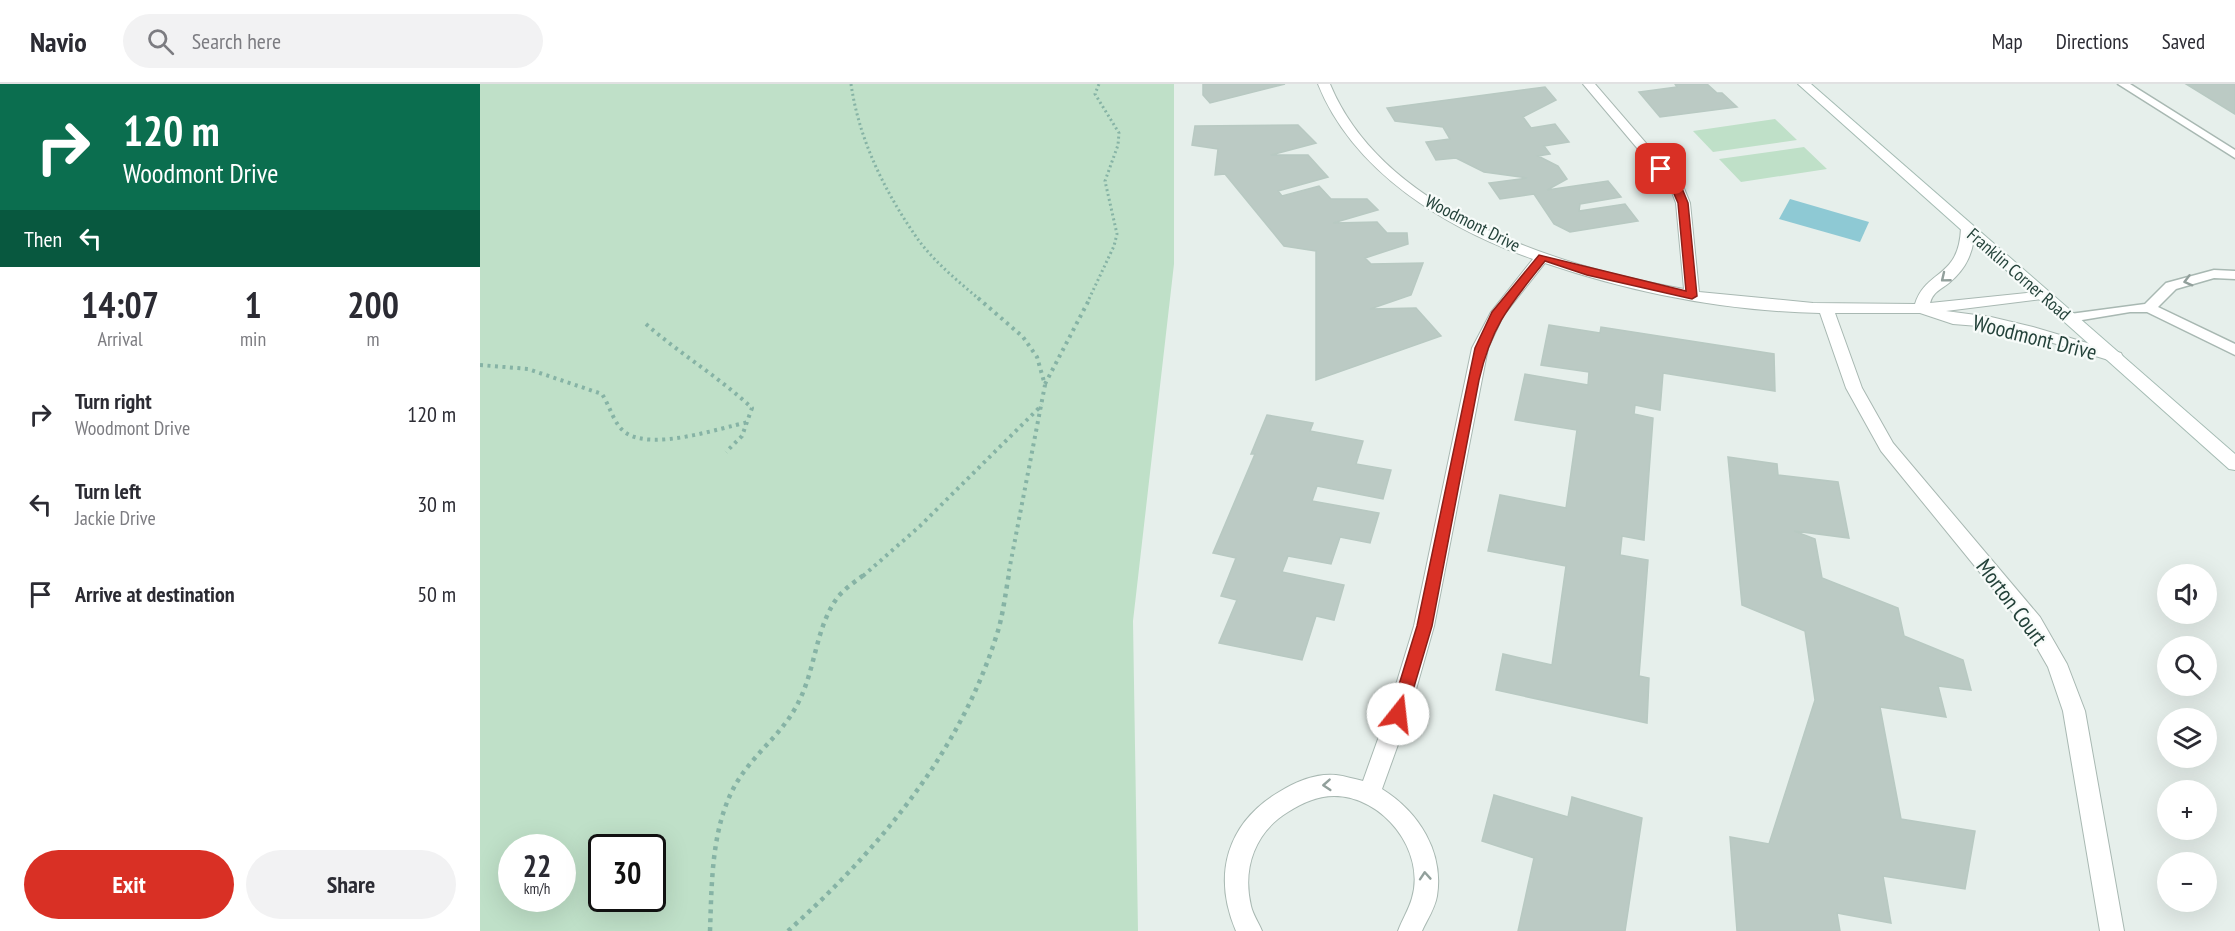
<!DOCTYPE html>
<meta charset="utf-8">
<style>
:root{--surface:#fff;--page:#f2f2f3;--text:#2b2b33;--muted:#7c7c81;--line:#e1e1e2;--accent:#d93025}
body{margin:0;font-family:"PT Sans Narrow",sans-serif;background:var(--page);color:var(--text);height:100vh;display:flex;flex-direction:column;font-size:22px;white-space:nowrap}
*{box-sizing:border-box;margin:0}
p{font-size:20px;color:var(--muted)}
.icon{flex:none;width:33px;height:33px;fill:none;stroke:currentColor;stroke-width:2;stroke-linecap:round;stroke-linejoin:round}
.map{position:relative;flex:1;overflow:hidden}
.sheet{display:flex;flex-direction:column;background:var(--surface);width:480px}
.sheet>*{flex:none}
.banner{background:#0b6e4f;color:#fff;overflow:hidden}
.buttons{position:absolute;left:1677px;top:480px;display:grid;gap:12px}
.buttons a{display:grid;place-items:center;width:60px;height:60px;border-radius:50%;background:var(--surface);box-shadow:0 6px 24px #0002;font-size:30px}
.speed{position:absolute;left:18px;top:750px;display:flex;gap:12px;font-size:30px;font-weight:700;text-align:center}
.speed>*{display:grid;place-content:center;width:78px;height:78px;border-radius:50%;background:var(--surface);box-shadow:0 6px 24px #0002;line-height:1}
.speed small{font-size:15px;font-weight:400}
.speed .limit{border:3px solid #111;border-radius:9px;background:#fff;color:#111}
.pin{position:absolute;display:grid;place-items:center;width:51px;height:51px;color:#fff;margin:-26px;border-radius:12px;box-shadow:0 3px 9px #0006}
.me{position:absolute;width:66px;margin:-33px;rotate:16deg;stroke-linejoin:round;filter:drop-shadow(0 0 4px #0008)}
.turn{display:flex;align-items:center;gap:21px;height:126px;padding:0 24px;font-size:27px}
.turn .icon{width:78px;height:78px;stroke-width:2.5}
.turn b{display:block;font-size:42px;line-height:51px}
.then{display:flex;align-items:center;height:57px;padding:0 24px;background:#0003;gap:12px;font-size:22px}
.eta{display:flex;justify-content:space-evenly;align-items:center;height:102px;text-align:center}
.eta b{font-size:36px;font-weight:700;line-height:42px}
.primary-button{display:flex;gap:12px;margin-top:auto;padding:12px 24px}
.primary-button a{flex:1;height:69px;border-radius:36px;background:var(--accent);color:#fff;font-size:24px;font-weight:700;line-height:69px;text-align:center}
.primary-button a+a{background:var(--page);color:var(--text)}
ul{padding:0;list-style:none}
li{display:flex;align-items:center;gap:18px;height:90px;padding:0 24px}
li div{flex:1}
li b{display:block;font-size:22px}
li em{font-style:normal}
header{display:flex;align-items:center;gap:36px;box-sizing:border-box;height:84px;padding:0 30px;background:var(--surface);border-bottom:2px solid var(--line)}
header strong{font-size:28px}
nav{display:flex;gap:33px;margin-inline-start:auto;font-size:21px}
.search{width:420px;height:54px;background:var(--page);display:flex;align-items:center;gap:15px;box-sizing:border-box;padding:0 21px;border-radius:33px;color:var(--muted);font-size:22px}
main{display:flex;flex:1;min-height:0}
.map>svg:first-child{display:block}
.green{fill:#bfe0c8;fill-rule:evenodd}
.water{fill:#8ec9d4}
.building{fill:#bbcac4;stroke:#b8c9c2;stroke-width:1.5}
.lines{fill:none;stroke-linecap:round;stroke-linejoin:round}
.lane-casing{stroke:#a8b8b2;stroke-width:3}
.street-casing{stroke:#a8b8b2;stroke-width:2}
.secondary-casing{stroke:#a4bbb3;stroke-width:2}
.path-far2{stroke:#86b3a5;stroke-width:3;stroke-dasharray:2 3;stroke-linecap:butt}
.path-far1{stroke:#86b3a5;stroke-width:4;stroke-dasharray:3 4.5;stroke-linecap:butt}
.path{stroke:#86b3a5;stroke-width:4.5;stroke-dasharray:4 5;stroke-linecap:butt}
.lane{fill:#fff;fill-rule:evenodd}
.street{fill:#fff;fill-rule:evenodd}
.secondary{fill:#fff;fill-rule:evenodd}
.oneway{stroke:#92a09c}
.route{fill:#d93025;stroke:#8d1f18;stroke-width:1.5}
.labels{text-anchor:middle;dominant-baseline:central;stroke-width:4.5;stroke-linejoin:round;paint-order:stroke}
.far-street-label{font-size:18px;fill:#24423a;stroke:#f7fbf9}
.street-label{font-size:22px;fill:#24423a;stroke:#f7fbf9}
</style>
<header>
<strong>Navio</strong>
<div class="search"><svg class="icon" aria-label="search" viewBox="0 0 24 24"><circle cx="10" cy="10" r="6"/><path d="M15 15l6 6"/></svg>Search here</div>
<nav><a>Map</a><a>Directions</a><a>Saved</a></nav>
</header>
<main>
<section class="sheet">
<div class="banner">
<div class="turn"><svg class="icon" aria-label="right" viewBox="0 0 24 24"><path d="M7 20v-9h11M14 6l5 5-5 5"/></svg><div><b>120 m</b>Woodmont Drive</div></div>
<div class="then">Then<svg class="icon" aria-label="left" viewBox="0 0 24 24"><path d="M17 20v-9H6M10 6l-5 5 5 5"/></svg></div>
</div>
<div class="eta">
<div><b>14:07</b><p>Arrival</p></div>
<div><b>1</b><p>min</p></div>
<div><b>200</b><p>m</p></div>
</div>
<ul>
<li><svg class="icon" aria-label="right" viewBox="0 0 24 24"><path d="M7 20v-9h11M14 6l5 5-5 5"/></svg><div><b>Turn right</b><p>Woodmont Drive</p></div><em>120 m</em></li>
<li><svg class="icon" aria-label="left" viewBox="0 0 24 24"><path d="M17 20v-9H6M10 6l-5 5 5 5"/></svg><div><b>Turn left</b><p>Jackie Drive</p></div><em>30 m</em></li>
<li><svg class="icon" aria-label="arrive" viewBox="0 0 24 24"><path d="M6 21V4h12l-3 4 3 4H6"/></svg><div><b>Arrive at destination</b></div><em>50 m</em></li>
</ul>
<div class="primary-button"><a>Exit</a><a>Share</a></div>
</section>
<div class="map">
<svg width="1755" height="847" viewBox="0 0 1755 847">
<rect width="100%" height="100%" fill="#e6efeb"/>
<path class="green" d="M0,0h694v180l-41,357 5,310h-658zM32,764h50v50h-50zM122,764h50v50h-50z
M1295,35l22,21 -84,12 -20,-21z
M1324,63l23,22 -86,13 -22,-23z"/>
<path class="water" d="M1310,115l79,23 -9,20 -81,-23z"/>
<path class="building" d="M723,0h82l-75,19 -7,-8z
M1195,0h32l10,9h5l15,14 -77,10 -21,-25 38,-5z
M1706,0h49v30z
M1065,3l11,13 -33,17 8,11 24,-4 14,18 -25,4 6,8 -12,2 20,10 9,13 -20,11 61,-9 13,16 -41,7 -1,7 46,-7 13,17 -68,11 -16,-8 -20,-30 -34,5 -11,-16 38,-5 -43,-6 -28,-14 -20,2 -10,-18 24,-3 -7,-12 -48,-6 -8,-13z
M818,41l18,18 -45,12h37l20,22 -50,14 4,5 37,-10 12,13h36l11,11 -45,13 44,-1 10,11h20l1,11 -43,14 6,6 52,-1 -12,32 -41,14 46,-1 25,28 -125,44v-129l-32,-5 -59,-72 -10,1 3,-26 -26,-4 3,-19z
M1069,241l51,8 1,-6 173,27 1,37 -112,-18 -3,37 -25,-5 -1,9 19,4 -9,122 -22,-4 -2,19 28,5 -9,116 10,2 -2,45 -151,-33 7,-36 49,11 14,-99 -78,-15 12,-56 66,13 11,-78 -62,-10 10,-46 63,11 1,-13 -48,-7z
M787,331l46,8 -3,8 53,10 -7,23 35,6 -8,29 -66,-13 -5,15 67,12 -9,30 -30,-6 -9,27 -43,-8 -6,16 62,13 -10,35 -18,-4 -14,44 -83,-17 18,-43 -16,-4 15,-38 -23,-5 42,-99h-4z
M1248,373l49,7 1,11 60,7 11,56 -55,-7 21,8 7,39 76,30 6,28 59,24 8,30 -33,-4 8,31 -66,-10 21,112 74,12 -10,58 -82,-13 8,47 -54,-10 3,18h-103l-7,-94 39,7 46,-144 -10,-69 -63,-26z
M1014,711l74,22 4,-20 70,21 -17,113h-107l16,-73 -52,-17z"/>
<g class="lines">
<g class="lane-casing">
<path id="lane" d="M1638,0h12l105,66v8z
M1734,186l21,1v8l-21,-1 -38,11 -18,18 77,37v11l-88,-43h-17l-60,10 -7,-4 7,-4 75,-10 21,-21z"/>
</g>
<g class="street-casing">
<path id="street" d="M838,0h12c53,128 229,183 354,205l-8,-86 -6,-16 -87,-103h12l88,102 7,17 9,89 114,11 102,1c11,-35 44,-25 46,-76l7,-4 7,4c-1,23 -8,40 -26,55 -9,7 -16,9 -19,20l117,-12 2,3 -7,5 -96,12 45,6 42,10 88,26 2,4 -2,4 -6,1 -85,-26 -39,-9 -38,-3 -33,-11h-85l27,75 31,55 147,174 27,47 18,47 39,220h-24l-37,-220 -15,-44 -22,-38 -145,-178 -35,-63 -26,-75c-94,-2 -187,-20 -275,-50l-42,53 -15,32 -54,278 -25,88 -27,75c37,23 62,63 55,107 -2,12 -10,24 -15,35h-24c4,-11 11,-22 14,-33 14,-47 -29,-102 -78,-102 -17,0 -32,7 -46,16 -33,20 -46,56 -37,94 2,9 8,17 11,25h-26c-24,-56 -9,-108 43,-139 16,-10 37,-19 57,-17 9,1 18,4 27,6l24,-67 27,-88 58,-278 19,-36 42,-53c-86,-30 -180,-87 -215,-175z"/>
</g>
<g class="secondary-casing">
<path id="secondary" d="M1318,0h13l424,370v16l-6,-1z"/>
</g>
<path class="path-far2" d="M371,0c8,56 34,108 66,154 17,24 41,43 62,61
M609,215l25,-53 3,-12 -12,-53 13,-36 1,-12 -24,-39 4,-10"/>
<path class="path-far1" d="M498,214l45,39 14,20 8,28 -37,191
M166,240c34,30 73,53 106,84l-10,28 -16,16
M0,281l48,4 74,25c8,12 12,31 24,39 28,18 93,-5 123,-11
M565,300l45,-86
M383,492l57,-50 122,-121"/>
<path class="path" d="M230,847c2,-54 1,-118 36,-162 20,-26 41,-41 55,-72 15,-33 15,-69 36,-99 7,-9 19,-17 28,-24
M308,847c90,-81 171,-177 208,-294 7,-20 9,-42 13,-63"/>
<use href="#lane" class="lane"/>
<use href="#street" class="street"/>
<use href="#secondary" class="secondary"/>
</g>
<defs><path id="oneway-chevron" d="M-2-3.5L2.5 0L-2 3.5" fill="none" stroke-width="1.6" stroke-linecap="round" stroke-linejoin="round" transform="scale(1.5)"/></defs>
<g class="oneway">
<use href="#oneway-chevron" transform="translate(1465 194) rotate(141)"/>
<use href="#oneway-chevron" transform="translate(1708 197) rotate(165)"/>
<use href="#oneway-chevron" transform="translate(847 701) rotate(176)"/>
<use href="#oneway-chevron" transform="translate(945 792) rotate(-94)"/>
</g>
<path class="route" d="M1178,83h7l16,19 7,17 9,93 -5,3 -105,-24 -42,-14c-35,44 -53,63 -66,119l-47,246 -26,88 -2,5 -6,2 -5,-2 -3,-5 27,-88 58,-278 17,-36 47,-57 147,36 -8,-88 -7,-16 -15,-18z"/>
<g class="labels">
<g class="far-street-label">
<text transform="translate(993 139) rotate(27)">Woodmont Drive</text>
<text transform="translate(1539 190) rotate(41)">Franklin Corner Road</text>
</g>
<g class="street-label">
<text transform="translate(1555 253) rotate(14)">Woodmont Drive</text>
<text transform="translate(1532 518) rotate(53)">Morton Court</text>
</g>
</g>
</svg>
<div class="buttons">
<a><svg class="icon" aria-label="sound" viewBox="0 0 24 24"><path d="M4 9h4l5-4v14l-5-4H4zM17 9q2 3 0 6"/></svg></a>
<a><svg class="icon" aria-label="search" viewBox="0 0 24 24"><circle cx="10" cy="10" r="6"/><path d="M15 15l6 6"/></svg></a>
<a><svg class="icon" aria-label="layers" viewBox="0 0 24 24"><path d="M12 4l9 5-9 5-9-5zM3 14l9 5 9-5"/></svg></a>
<a>+</a>
<a>−</a>
</div>
<div class="speed"><div>22<small>km/h</small></div><div class="limit">30</div></div>
<div class="pin" style="left:1181px;top:85px;background:#d93025"><svg class="icon" aria-label="arrive" viewBox="0 0 24 24"><path d="M6 21V4h12l-3 4 3 4H6"/></svg></div>
<svg class="me" style="left:918px;top:630px" viewBox="-20 -20 40 40"><circle r="19" fill="#fff"/><path d="M0-13L10 11 0 6-10 11z" fill="#d93025"/></svg>
</div>
</main>
